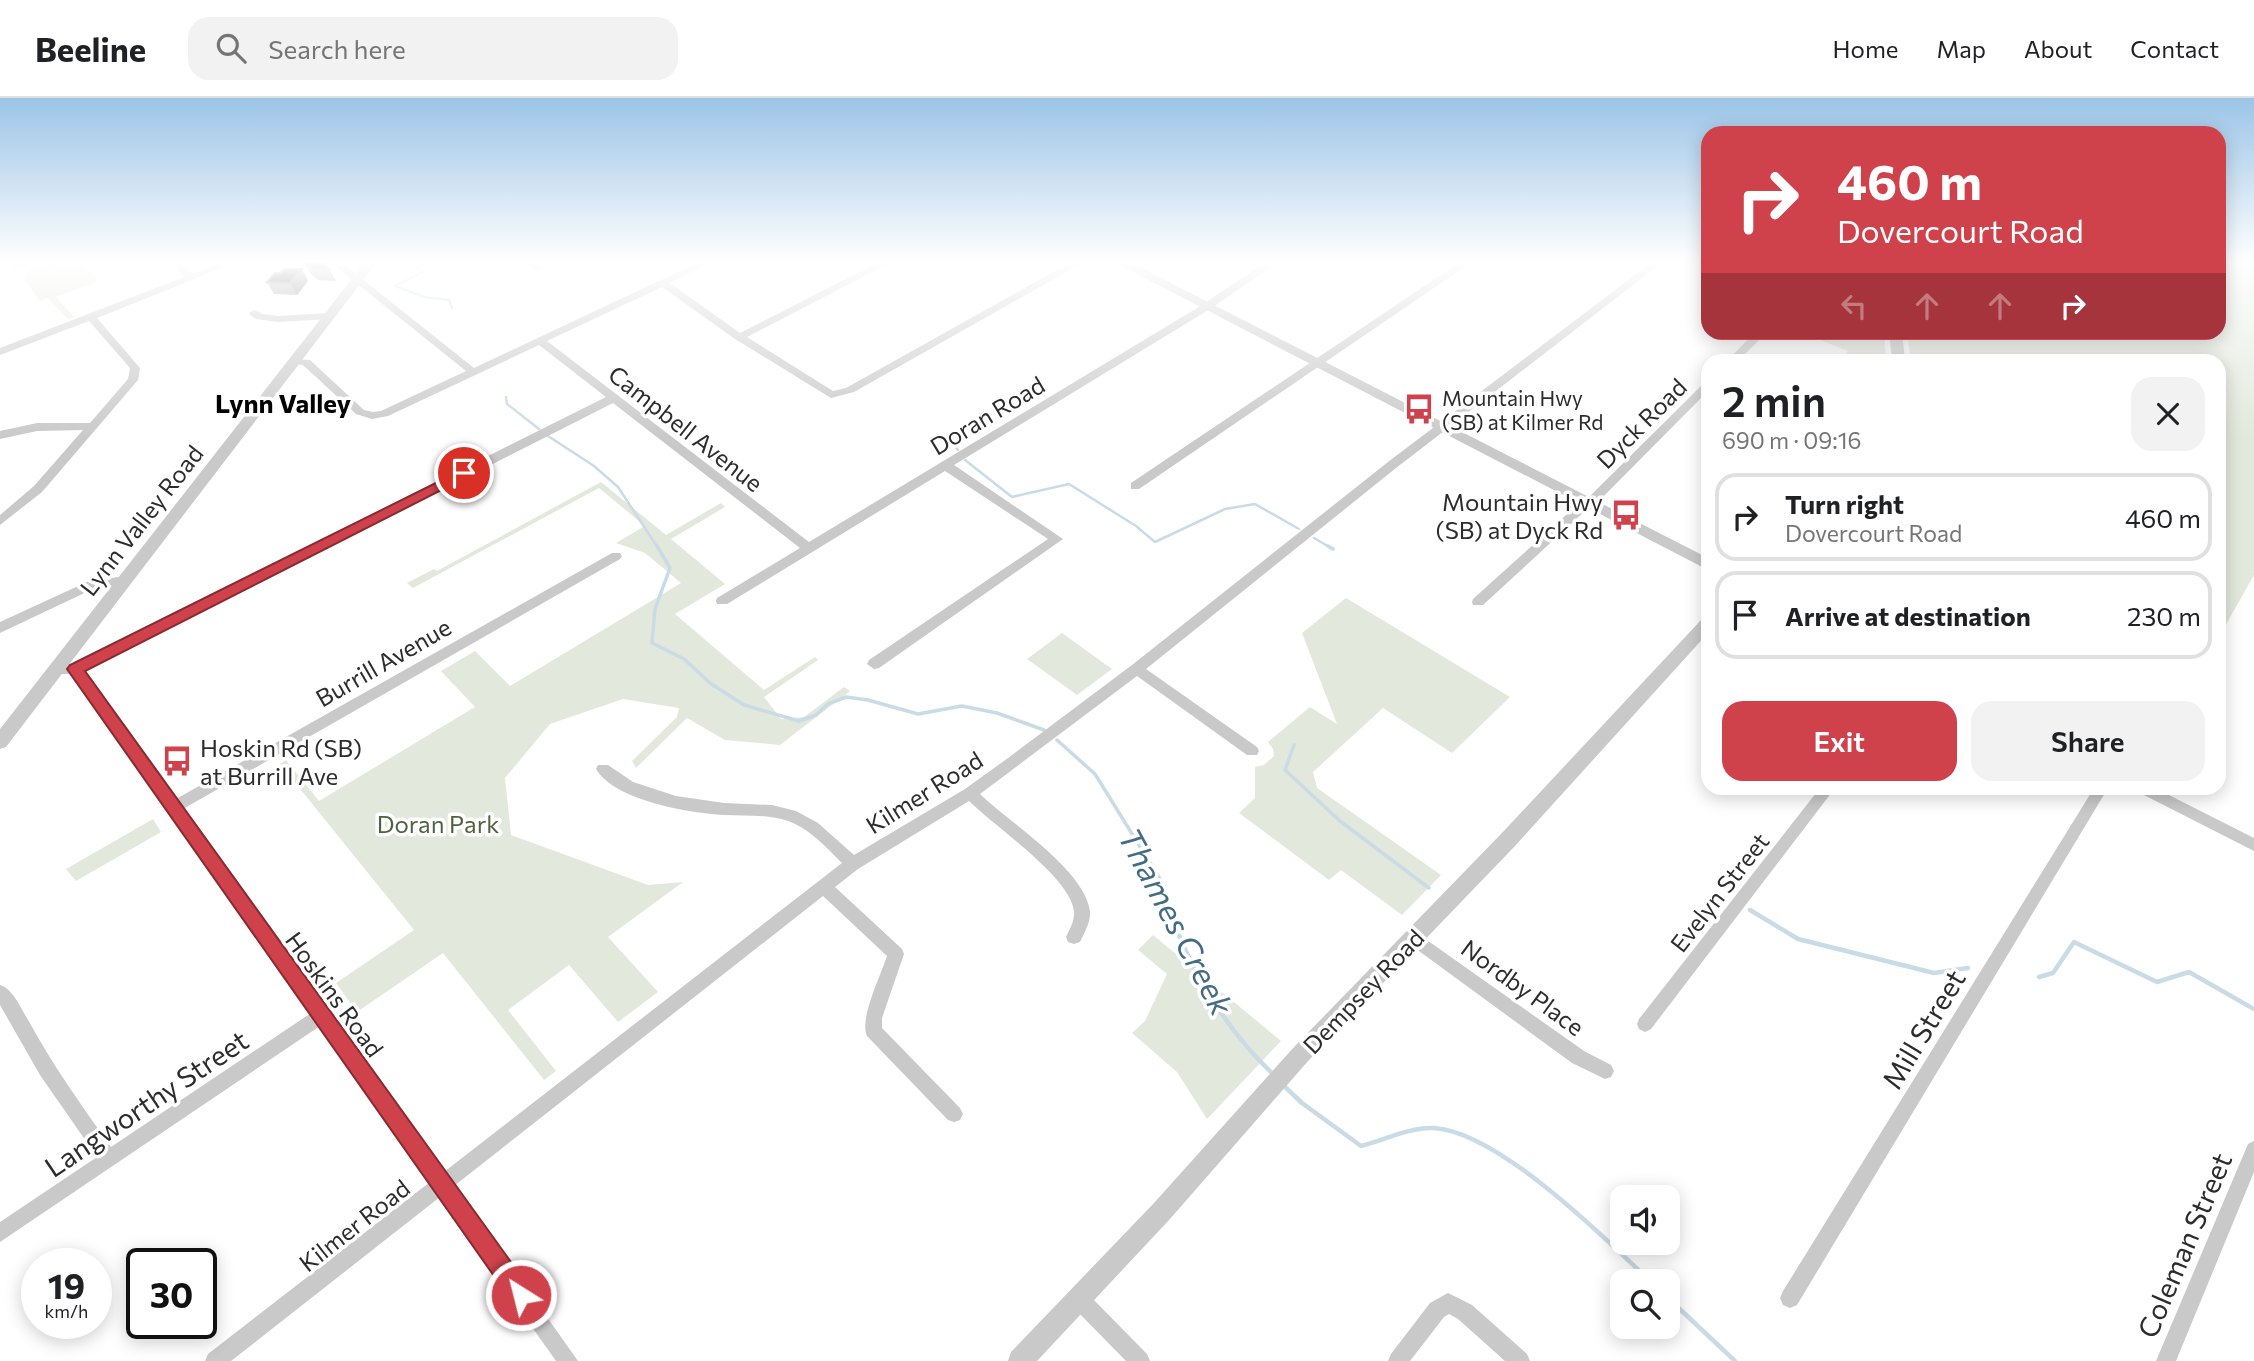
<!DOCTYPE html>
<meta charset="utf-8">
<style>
:root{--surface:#fff;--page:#f2f2f2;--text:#202124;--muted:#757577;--line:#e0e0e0;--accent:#cf424c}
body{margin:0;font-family:Commissioner,sans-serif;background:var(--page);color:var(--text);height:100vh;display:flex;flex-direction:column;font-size:26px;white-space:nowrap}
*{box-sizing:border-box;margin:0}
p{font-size:23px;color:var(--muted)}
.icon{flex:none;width:38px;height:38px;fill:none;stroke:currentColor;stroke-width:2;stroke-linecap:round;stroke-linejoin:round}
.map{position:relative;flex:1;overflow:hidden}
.details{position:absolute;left:1701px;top:256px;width:525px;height:441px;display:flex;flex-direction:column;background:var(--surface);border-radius:21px;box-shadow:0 4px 18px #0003}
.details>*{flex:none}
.guide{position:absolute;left:1701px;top:28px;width:525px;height:214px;border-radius:21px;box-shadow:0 4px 18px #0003;background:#cf424c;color:#fff;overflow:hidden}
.controls{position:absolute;left:1610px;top:1087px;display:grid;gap:14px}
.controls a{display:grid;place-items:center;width:70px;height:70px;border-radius:14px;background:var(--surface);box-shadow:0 4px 18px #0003;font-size:35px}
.speed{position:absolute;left:21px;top:1150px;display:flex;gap:14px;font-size:35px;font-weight:700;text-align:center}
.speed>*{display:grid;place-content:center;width:91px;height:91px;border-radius:50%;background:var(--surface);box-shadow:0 4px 18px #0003;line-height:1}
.speed small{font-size:18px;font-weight:400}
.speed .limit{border:4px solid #111;border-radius:10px;background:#fff;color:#111}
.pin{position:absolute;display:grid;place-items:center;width:60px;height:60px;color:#fff;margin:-30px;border:4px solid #fff;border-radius:50%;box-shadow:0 2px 7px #0007}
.me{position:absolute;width:77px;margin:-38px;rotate:324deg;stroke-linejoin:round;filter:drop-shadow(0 0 5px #0008)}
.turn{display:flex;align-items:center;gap:24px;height:147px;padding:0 21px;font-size:32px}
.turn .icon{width:91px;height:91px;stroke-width:2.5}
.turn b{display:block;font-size:49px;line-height:60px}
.lanes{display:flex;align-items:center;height:66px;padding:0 21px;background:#0003;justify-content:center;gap:35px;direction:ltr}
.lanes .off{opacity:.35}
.round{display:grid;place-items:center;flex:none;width:74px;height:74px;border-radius:21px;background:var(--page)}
.headline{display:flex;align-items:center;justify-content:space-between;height:119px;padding:0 21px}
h1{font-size:42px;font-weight:600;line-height:52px}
.cta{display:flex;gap:14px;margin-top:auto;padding:14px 21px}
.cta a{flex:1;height:80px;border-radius:21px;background:var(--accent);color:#fff;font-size:28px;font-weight:600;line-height:80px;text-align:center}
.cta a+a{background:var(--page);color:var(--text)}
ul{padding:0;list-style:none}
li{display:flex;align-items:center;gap:21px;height:88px;margin:0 14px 10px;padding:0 7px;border:4px solid var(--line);border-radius:21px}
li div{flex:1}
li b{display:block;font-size:26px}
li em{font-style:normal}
header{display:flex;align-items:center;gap:42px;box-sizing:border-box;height:98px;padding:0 35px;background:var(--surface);border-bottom:2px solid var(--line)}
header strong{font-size:33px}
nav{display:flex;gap:38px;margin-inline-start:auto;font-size:24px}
.search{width:490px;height:63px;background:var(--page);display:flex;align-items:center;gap:18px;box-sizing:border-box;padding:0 24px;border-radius:21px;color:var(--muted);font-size:26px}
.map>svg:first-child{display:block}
.green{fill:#e2e8db}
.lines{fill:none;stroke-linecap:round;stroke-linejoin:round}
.stream-far2{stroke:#c9dbe6;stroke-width:2.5}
.stream-far1{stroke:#c9dbe6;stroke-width:3.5}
.stream{stroke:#c9dbe6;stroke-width:4.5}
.minor{fill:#c9c9c9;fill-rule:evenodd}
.tertiary{fill:#c9c9c9;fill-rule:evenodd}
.wall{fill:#898989}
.shaded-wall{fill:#5a5a5a}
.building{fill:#131313;stroke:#5a5a5a;stroke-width:2}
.route{fill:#cf424c;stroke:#872b31;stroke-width:2}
.labels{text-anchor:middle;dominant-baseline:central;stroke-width:7;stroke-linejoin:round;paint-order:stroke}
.far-poi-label{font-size:21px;fill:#2c2c2c;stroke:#fff;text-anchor:start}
.street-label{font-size:24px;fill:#2c2c2c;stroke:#fff}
.poi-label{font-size:24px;fill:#2c2c2c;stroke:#fff;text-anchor:end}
.park-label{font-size:24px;fill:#4f623f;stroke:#fff}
.far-district-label{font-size:26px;font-weight:bold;fill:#000;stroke:#fff}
.near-street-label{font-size:28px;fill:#2c2c2c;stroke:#fff}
.near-water-label{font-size:32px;font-style:italic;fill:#446b84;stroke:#fff}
</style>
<header>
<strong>Beeline</strong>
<div class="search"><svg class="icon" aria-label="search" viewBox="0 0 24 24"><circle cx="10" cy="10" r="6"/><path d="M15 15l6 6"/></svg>Search here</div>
<nav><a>Home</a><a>Map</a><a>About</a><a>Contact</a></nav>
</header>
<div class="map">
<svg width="2254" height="1263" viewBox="0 0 2254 1263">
<rect width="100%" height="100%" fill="#fff"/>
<path class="green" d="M7,164h74l17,19 -42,16 18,20 -6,2 -20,-21 -8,3 -16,-21 6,-15 -16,6z
M2219,164h35v313l-34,60 -1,-275h-308l-4,-27 312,-1z
M1803,235h81l2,27h-45l7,-9z
M601,384l65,53 55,-32 4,4 -54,32 54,45 -50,30 89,76 51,-33 3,3 -54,37 17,22 23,-2 40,-30 6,4 -70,54 -55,-5 -38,-22 -51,50 -4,-7 45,-44 2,-9 -56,-9 -73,25 -45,54 6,57 137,50 35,-3 -75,55 50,55 -40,30 -49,-57 -61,45 48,61 -12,9 -101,-127 -86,59 -21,-29 78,-53 -134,-166 6,-4 33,41 156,-94 -34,-36 34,-20 35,35 171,-103 -36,-30 -29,-10 29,-17 -46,-38 -186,100 -6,-5 27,-14 3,2z
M1346,500l164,99 -58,56 -69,-45 -70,64 4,16 124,87 -39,40 -61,-45 -12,10 -90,-67 16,-15v-31l9,-2 10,-9 -1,-7 -5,-7 42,-35 27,17 -35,-91z
M1062,535l50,36 -35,26 -50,-36z
M153,721l8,13 -85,49 -10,-12z
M1153,837l128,106 -74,78 -30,-47 -45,-39 13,-12 22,-47 -29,-24z"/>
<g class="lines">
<path class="stream-far2" d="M53,164l10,11
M409,164l13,10 -27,14 30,11 24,3 3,8
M506,299l1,7 32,25
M548,338l46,30 24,21 40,61
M946,338l12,14
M965,362l47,37 57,-13 67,42 19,16 70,-33 30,-5 44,25
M1314,440l17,10"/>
<path class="stream-far1" d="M657,448l13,22 -15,41 -3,34 32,16 26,24 34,22 55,16 17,-6 12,-11 18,-7 22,3 50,14 44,-8 35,7 47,17
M1328,448l5,3
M1057,642l38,34 65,105 9,29
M1294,647l-9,25 55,51 89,67"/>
<path class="stream" d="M1168,808c20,61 58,124 105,168
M1750,812l48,29 136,34 34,-5
M2039,879l14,-4 21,-31 83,40 32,-10 65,37
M1283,987l19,18 59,43c23,-6 49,-19 73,-18 64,4 170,109 216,153
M1668,1200l67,63"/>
<path class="minor" d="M169,164h11l12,12 31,-12h14l-140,56 43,50 -2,12 -96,112 -42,33v-10l34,-29 49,-56 -46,1 -37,8v-8l37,-8h53l38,-44 2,-11 -41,-47 -89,34v-7l184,-71z
M330,164h11l133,106 225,-106h13l-42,21 70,50 139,-71h13l-145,75 86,54 13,-3 225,-126h13l-230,130 -23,6 -96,-59 -73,-52 -115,54 262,201 393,-237 64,-43h12l-68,47 -256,156 109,74 -184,129 -5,1 -7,-5 2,-4 179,-121 -103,-68 -218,133h-10l-1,-3 1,-3 83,-50 -187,-145 -529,268 92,128 436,-246h8l2,3 -2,3 -437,250 261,363 398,-309c-15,-15 -33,-35 -54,-42 -21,-7 -43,-5 -64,-6 -34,-2 -109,-14 -128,-46l2,-4h10l25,17 43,14 48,7 48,2 24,6 22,12 36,32 111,-66 43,-31 124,-93 256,-203 264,-200h11l-267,206 -250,201 111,78 2,4 -2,4h-10l-110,-79 -157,118c30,29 104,75 110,117 1,11 -6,22 -10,31l-6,2 -6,-2 -2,-5c4,-8 9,-17 8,-26 -4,-34 -80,-85 -105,-110l-111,68 -23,18 67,62 2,5 -22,64v10l78,80 3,6 -3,6 -6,2 -6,-2 -81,-84c-8,-17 14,-61 20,-80l-64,-60 -369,290 124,175h-22l-116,-164 -209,164h-26l3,-7 222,-172 -110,-156 -320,216v-20l97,-65 -57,-82 -40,-70v-20c13,4 20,22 27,33 25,46 54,87 84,129l200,-134 -240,-339h-15l-7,-5 7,-5h17l533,-267 -67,-52 -151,71 -16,3 -16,-5 -53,-49 -12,-2v-4l19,1 54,50 9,2 8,-1 85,-40z
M525,164h11l7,7 -8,2z
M1460,164h12l-333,227h-8v-6z
M254,212l9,4 15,2 51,-3 5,3 -5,3 -51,3 -22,-3 -6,-4 -1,-2z
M1755,234h12l-28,28h-11z
M1708,284v9l-115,116 -9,5 -101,93h-10l-1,-3 1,-3 103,-93 9,-5 119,-118z
M126,478l6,4 -2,3 -35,5 -95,45v-11l89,-41z
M1820,690h15l-184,241 -6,3 -6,-3 -2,-5 2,-5z
M2094,690h14l-311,517 -7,3 -7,-3 -3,-7 3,-7z
M2136,690h19l99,50v13l-116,-59z
M1414,833l170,120 27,14 3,6 -3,6 -6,2 -33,-16 -164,-120 -2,-5 2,-5z
M2254,1043v31l-78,189h-20l92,-217z
M1079,1191l7,3 61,62 3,7h-24l-54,-55 -3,-7 3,-7z
M1448,1195l24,12 55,49 3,7h-25l-47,-42 -9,-5 -5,3 -34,44h-22l3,-7 39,-51z"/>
<path class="tertiary" d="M365,164h12l-371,485 -6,2v-20z
M1114,164h16l578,296v12z
M1889,234h13l3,28h-13z
M1708,519v16l-193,213 -206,214 -139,159 -133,142h-29l3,-9 143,-149 141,-157 206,-212 201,-215z"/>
</g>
<path class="wall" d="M304,164l25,7 7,12 -18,-1 -8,-7z
M302,171l6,12 -11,14 -23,-1 -7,-12 14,-9z"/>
<path class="shaded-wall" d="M302,171l6,12 -11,14 -7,-12z"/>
<path class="building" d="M304,164h19l6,7 -18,-1z
M284,171h18l-12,14 -23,-1 8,-9h6z"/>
<linearGradient id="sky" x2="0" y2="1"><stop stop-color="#9bc4e7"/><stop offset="0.48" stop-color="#fff"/><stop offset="1" stop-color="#fff" stop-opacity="0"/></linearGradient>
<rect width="2254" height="341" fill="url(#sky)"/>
<path class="route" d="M464,371l7,4 -2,3 -384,195 444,616 3,8 -3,8 -8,3 -8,-3 -446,-634 3,-4z"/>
<defs>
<g id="bus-bare" transform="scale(2.415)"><path d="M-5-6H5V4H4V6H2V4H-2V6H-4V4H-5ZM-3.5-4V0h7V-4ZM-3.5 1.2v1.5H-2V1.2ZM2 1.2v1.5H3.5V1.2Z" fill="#cf424c" stroke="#fff" stroke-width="2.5" paint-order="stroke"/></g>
</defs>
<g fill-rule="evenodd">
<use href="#bus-bare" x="1419" y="311"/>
<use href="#bus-bare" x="1626" y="417"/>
<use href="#bus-bare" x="177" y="663"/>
</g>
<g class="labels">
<g class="far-poi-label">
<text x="1442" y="299">Mountain Hwy<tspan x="1442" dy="24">(SB) at Kilmer Rd</tspan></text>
</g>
<g class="street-label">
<text transform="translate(987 317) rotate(-31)">Doran Road</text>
<text transform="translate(1641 325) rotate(-45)">Dyck Road</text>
<text transform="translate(686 330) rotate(38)">Campbell Avenue</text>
<text transform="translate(141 422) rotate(-52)">Lynn Valley Road</text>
<text transform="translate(383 564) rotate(-30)">Burrill Avenue</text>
<text transform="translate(924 694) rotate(-32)">Kilmer Road</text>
<text transform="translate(1719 794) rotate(-52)">Evelyn Street</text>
<text transform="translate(1523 889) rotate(36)">Nordby Place</text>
<text transform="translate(1363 893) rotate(-46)">Dempsey Road</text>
<text transform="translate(335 896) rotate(54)">Hoskins Road</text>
<text transform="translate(354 1127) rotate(-38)">Kilmer Road</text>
</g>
<g class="poi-label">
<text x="1603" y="403">Mountain Hwy<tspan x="1603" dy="28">(SB) at Dyck Rd</tspan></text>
<text x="200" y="649" text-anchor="start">Hoskin Rd (SB)<tspan x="200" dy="28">at Burrill Ave</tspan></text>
</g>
<g class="park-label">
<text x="438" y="725">Doran Park</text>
</g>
<g class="far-district-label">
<text x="283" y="304">Lynn Valley</text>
</g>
<g class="near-street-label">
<text transform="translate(1923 931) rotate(-59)">Mill Street</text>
<text transform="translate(146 1005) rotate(-34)">Langworthy Street</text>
<text transform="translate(2184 1147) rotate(-67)">Coleman Street</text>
</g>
<g class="near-water-label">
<text transform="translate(1177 823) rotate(62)">Thames Creek</text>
</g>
</g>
</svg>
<div class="controls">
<a><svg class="icon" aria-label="sound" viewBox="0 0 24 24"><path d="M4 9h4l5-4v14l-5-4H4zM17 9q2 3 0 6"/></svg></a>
<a><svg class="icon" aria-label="search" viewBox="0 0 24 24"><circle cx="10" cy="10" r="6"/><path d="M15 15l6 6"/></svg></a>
</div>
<div class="speed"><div>19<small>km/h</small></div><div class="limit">30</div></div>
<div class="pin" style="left:464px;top:375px;background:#d93025"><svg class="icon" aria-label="arrive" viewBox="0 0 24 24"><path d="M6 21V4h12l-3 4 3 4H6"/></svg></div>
<svg class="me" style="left:521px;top:1197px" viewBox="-20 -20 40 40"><circle r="17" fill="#cf424c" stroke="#fff" stroke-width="3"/><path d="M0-11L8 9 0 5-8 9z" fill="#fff"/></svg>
<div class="guide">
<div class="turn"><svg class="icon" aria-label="right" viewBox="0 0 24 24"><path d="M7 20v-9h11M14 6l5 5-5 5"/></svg><div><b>460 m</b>Dovercourt Road</div></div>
<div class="lanes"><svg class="icon off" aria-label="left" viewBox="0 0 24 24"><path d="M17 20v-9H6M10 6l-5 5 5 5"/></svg><svg class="icon off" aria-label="ahead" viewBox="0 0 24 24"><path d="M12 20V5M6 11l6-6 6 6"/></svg><svg class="icon off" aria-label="ahead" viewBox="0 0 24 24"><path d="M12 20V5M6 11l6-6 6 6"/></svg><svg class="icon" aria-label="right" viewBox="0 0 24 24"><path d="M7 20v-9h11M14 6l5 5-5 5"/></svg></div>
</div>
<section class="details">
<div class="headline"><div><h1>2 min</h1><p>690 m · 09:16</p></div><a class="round"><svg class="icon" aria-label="close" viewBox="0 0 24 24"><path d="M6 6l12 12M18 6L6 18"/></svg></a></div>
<ul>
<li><svg class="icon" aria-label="right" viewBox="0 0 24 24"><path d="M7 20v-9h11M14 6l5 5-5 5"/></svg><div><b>Turn right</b><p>Dovercourt Road</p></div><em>460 m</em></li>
<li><svg class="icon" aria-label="arrive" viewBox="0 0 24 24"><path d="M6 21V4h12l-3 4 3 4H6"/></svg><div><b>Arrive at destination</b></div><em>230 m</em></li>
</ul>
<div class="cta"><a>Exit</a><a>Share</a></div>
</section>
</div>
